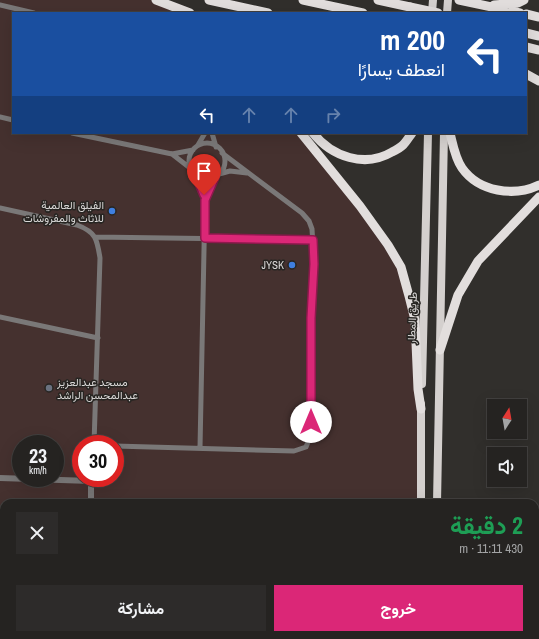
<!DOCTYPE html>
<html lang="ar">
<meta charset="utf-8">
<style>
:root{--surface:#252321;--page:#2d2b2a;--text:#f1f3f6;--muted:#a3a4a5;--line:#42403f;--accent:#db2777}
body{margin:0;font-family:"Archivo Narrow",Vazirmatn,sans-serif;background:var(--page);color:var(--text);direction:rtl;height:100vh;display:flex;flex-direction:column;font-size:15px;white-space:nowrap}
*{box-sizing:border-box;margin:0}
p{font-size:13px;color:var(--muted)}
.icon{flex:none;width:22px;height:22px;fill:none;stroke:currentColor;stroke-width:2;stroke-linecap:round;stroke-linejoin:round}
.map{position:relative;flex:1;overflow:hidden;direction:ltr}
.side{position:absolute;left:0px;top:499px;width:539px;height:140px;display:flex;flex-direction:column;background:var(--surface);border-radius:12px 12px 0 0;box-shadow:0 4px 16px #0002,0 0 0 1px var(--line);direction:rtl}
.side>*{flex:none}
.guide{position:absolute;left:12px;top:12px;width:515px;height:122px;border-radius:0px;box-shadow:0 4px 16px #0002,0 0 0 1px var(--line);direction:rtl;background:#1a4fa0;color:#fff;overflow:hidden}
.needle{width:26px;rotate:11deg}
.tools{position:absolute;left:487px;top:399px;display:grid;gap:8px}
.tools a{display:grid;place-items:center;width:40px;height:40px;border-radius:0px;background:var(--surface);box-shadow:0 4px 16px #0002,0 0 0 1px var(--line);font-size:20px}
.speed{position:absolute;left:12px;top:435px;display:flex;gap:8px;font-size:20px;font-weight:700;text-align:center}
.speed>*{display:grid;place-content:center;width:52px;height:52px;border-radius:50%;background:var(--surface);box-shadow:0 4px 16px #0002,0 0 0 1px var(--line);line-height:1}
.speed small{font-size:10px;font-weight:400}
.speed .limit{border:6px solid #d22;background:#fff;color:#111}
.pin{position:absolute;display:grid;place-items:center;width:34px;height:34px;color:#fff;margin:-41px -17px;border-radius:50% 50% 50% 0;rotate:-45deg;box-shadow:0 0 4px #0007}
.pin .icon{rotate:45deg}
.me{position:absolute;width:44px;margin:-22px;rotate:0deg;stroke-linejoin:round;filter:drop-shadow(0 0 3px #0008)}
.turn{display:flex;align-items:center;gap:14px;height:84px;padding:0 16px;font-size:18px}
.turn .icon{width:52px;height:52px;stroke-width:2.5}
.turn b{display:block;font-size:28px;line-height:34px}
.lanes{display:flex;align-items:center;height:38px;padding:0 16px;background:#0003;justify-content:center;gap:20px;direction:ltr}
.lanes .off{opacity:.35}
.round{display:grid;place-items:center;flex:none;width:42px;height:42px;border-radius:0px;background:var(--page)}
.summary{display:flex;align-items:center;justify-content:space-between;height:68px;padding:0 16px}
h1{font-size:24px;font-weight:700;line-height:30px;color:#1e9e55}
.button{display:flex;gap:8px;margin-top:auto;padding:8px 16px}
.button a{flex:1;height:46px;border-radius:0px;background:var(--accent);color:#fff;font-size:16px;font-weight:700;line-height:46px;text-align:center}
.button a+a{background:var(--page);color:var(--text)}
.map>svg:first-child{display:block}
.commercial{fill:#45312f;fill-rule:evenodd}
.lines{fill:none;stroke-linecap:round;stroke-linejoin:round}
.minor{stroke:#7a7878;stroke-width:5}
.tertiary{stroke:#7a7878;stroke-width:6}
.trunk{stroke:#d4d0ce;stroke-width:8}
.motorway{stroke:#e2dedd;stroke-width:9}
.motorway-bridge{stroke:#e2dedd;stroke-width:9}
.route-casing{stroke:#8e194d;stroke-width:10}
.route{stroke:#db2777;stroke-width:7}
.shop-dot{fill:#3f7fe0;stroke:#272522;stroke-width:1.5}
.worship-dot{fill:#6b7280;stroke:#272522;stroke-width:1.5}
.labels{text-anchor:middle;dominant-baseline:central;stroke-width:3;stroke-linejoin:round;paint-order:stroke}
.poi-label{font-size:11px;fill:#d9d7d6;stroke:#272522;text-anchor:end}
.street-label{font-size:11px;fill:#d9d7d6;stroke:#272522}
</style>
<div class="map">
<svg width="539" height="639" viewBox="0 0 539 639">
<rect width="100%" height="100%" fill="#312f2c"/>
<path class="commercial" d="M0,0h156l34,13h-177v120h288l100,134 14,53 6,183h-417v132h377l-6,4h-375zM21,444h34v34h-34zM81,444h34v34h-34z"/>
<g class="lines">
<path class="minor" d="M0,5l34,8
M0,117l13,3
M72,133l100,21 21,-4
M212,133l4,14
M189 161a18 18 0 1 1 36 0a18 18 0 1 1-36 0Z
M198,145l7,-12
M172,154l18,14
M219,174l11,-3 17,2
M196,176l7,14 2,10 -5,248
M205,199l10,-22
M0,208l77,17c19,7 20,14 23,33l-6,186
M95,237l218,3
M0,317l98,21
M115,446l179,5 12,-4 4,-10 1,-119 3,-54 -2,-35 -3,-8 -7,-8 -80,-60"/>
<path class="tertiary" d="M0,478l91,3v22
M87,635l2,4"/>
<path class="trunk" d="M432,13l1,-13
M447,13l1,-13
M422,384l6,-251
M421,503v-99
M437,503l7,-370
M469,635l4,4
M375,639l6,-4
M419,639v-4
M434,639v-4"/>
<path class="motorway" d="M156,0l34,13
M209,0l59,13
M303,0l60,13
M378,0l32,7
M459,0l61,13
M494,5l24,-2 6,-3
M526,14l13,3
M526,33l13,3
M526,47l13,3
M526,74l13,7
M301,133l59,73 28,39 13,22 8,29 6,24 3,69 3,20
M313,133c19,24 52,35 79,19 4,-2 8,-4 11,-7 3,-3 6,-8 9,-12
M450,133c3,12 5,25 12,35 17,24 52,29 77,17
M440,350l18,-55 20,-34 61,-64"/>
<path class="motorway-bridge" d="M410,7l28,6"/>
</g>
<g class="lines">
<g class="route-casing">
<path id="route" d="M204,195l-8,-19 8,3 11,-2 -10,23v38l108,2 1,24 -3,54v104"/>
</g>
<use href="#route" class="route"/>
</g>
<g class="shop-dot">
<circle cx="112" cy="211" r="4"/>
<circle cx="292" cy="265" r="4"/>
</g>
<circle class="worship-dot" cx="49" cy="388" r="4"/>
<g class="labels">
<g class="poi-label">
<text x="104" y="205">الفيلق العالمية<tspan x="104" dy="13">للاثاث والمفروشات</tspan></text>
<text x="284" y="265">JYSK</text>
<text x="57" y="382" text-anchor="start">مسجد عبدالعزيز<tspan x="57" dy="13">عبدالمحسن الراشد</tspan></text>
</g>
<g class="street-label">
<text transform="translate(412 318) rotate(-88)">طريق المطار</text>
</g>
</g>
</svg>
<div class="tools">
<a><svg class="needle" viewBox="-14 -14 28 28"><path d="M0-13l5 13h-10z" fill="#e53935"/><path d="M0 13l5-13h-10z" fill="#a3a4a5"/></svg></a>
<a><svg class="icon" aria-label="sound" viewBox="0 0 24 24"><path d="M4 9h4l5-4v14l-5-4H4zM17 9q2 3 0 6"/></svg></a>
</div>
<div class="speed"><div>23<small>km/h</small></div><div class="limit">30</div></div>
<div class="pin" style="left:204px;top:195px;background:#d93025"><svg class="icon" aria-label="arrive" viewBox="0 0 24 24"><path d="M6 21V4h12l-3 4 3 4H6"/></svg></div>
<svg class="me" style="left:311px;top:422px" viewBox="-20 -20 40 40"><circle r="19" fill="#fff"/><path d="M0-13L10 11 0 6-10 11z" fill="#db2777"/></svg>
<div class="guide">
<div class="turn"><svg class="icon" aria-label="left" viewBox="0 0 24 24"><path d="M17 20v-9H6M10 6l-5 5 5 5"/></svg><div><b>200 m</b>انعطف يسارًا</div></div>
<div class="lanes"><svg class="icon" aria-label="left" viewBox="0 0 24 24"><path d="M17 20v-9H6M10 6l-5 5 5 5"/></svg><svg class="icon off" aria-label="ahead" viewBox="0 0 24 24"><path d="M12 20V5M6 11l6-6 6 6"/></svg><svg class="icon off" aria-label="ahead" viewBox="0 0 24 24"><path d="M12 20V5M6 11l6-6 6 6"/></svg><svg class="icon off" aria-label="right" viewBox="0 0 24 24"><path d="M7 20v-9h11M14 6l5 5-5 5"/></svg></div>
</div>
<section class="side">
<div class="summary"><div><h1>2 دقيقة</h1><p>430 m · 11:11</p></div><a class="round"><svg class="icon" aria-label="close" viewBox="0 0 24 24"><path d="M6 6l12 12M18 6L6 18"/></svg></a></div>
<div class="button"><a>خروج</a><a>مشاركة</a></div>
</section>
</div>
